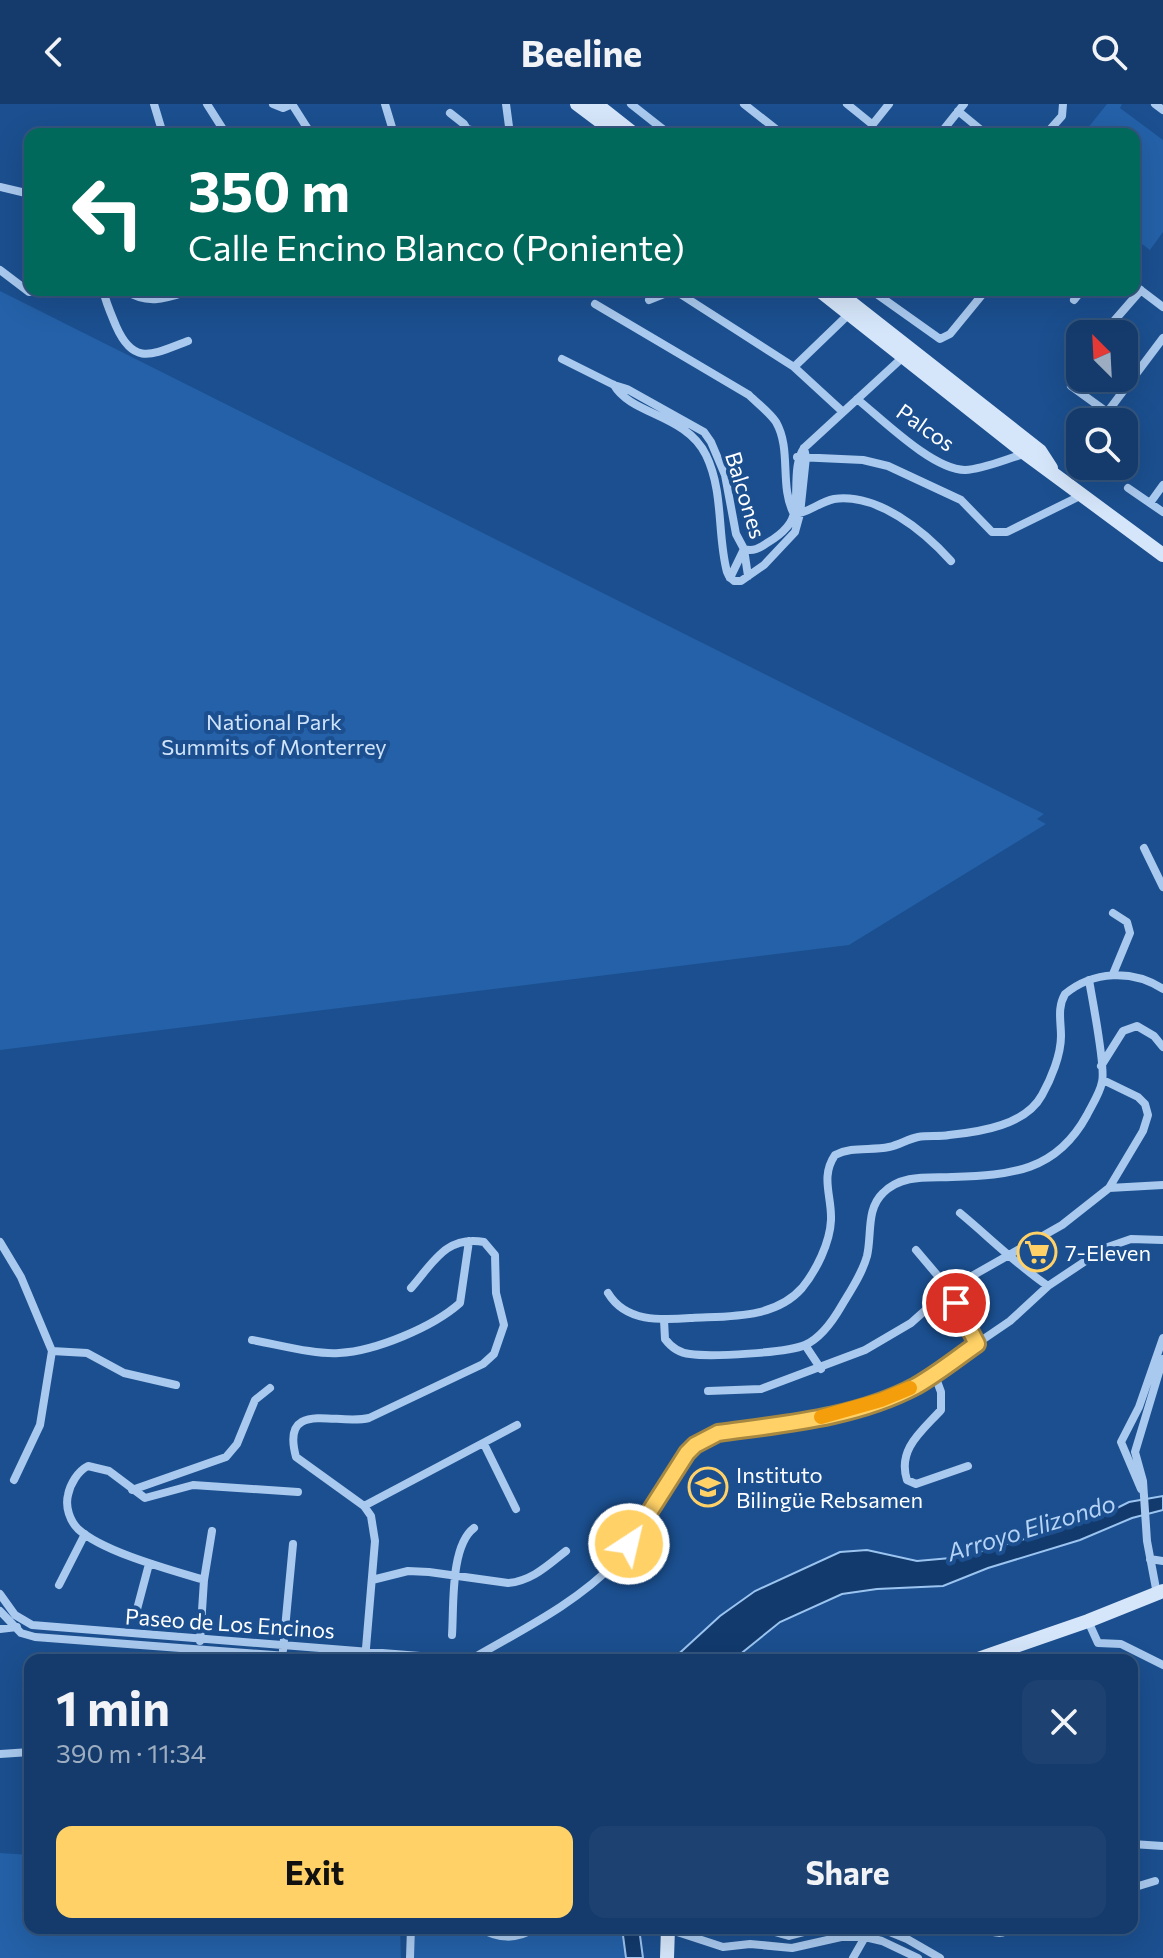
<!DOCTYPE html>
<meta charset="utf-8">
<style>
:root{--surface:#143b6b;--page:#1d4271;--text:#f1f3f6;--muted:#9dadc1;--line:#33557e;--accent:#ffd166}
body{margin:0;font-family:Commissioner,sans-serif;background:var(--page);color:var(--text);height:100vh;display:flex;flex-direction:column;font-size:30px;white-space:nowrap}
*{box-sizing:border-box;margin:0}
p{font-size:26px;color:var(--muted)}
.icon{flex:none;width:44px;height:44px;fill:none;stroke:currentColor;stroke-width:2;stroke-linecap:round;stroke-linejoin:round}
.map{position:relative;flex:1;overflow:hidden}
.side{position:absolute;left:24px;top:1550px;width:1114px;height:280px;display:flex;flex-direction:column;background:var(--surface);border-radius:16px;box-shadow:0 8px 32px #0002,0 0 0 2px var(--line)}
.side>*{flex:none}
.banner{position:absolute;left:24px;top:24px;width:1116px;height:168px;border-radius:16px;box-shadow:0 8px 32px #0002,0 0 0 2px var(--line);background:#00695c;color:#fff;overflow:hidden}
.needle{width:52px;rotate:336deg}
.fabs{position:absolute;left:1066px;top:216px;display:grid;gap:16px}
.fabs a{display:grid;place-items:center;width:72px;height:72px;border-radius:16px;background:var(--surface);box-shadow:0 8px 32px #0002,0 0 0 2px var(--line);font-size:40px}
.pin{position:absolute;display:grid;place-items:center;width:68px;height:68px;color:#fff;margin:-34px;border:4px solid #fff;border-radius:50%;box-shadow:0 2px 8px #0007}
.me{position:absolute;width:88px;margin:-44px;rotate:35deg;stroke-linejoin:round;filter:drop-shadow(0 0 6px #0008)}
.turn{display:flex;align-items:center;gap:28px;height:168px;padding:0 32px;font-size:36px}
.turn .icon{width:104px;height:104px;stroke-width:2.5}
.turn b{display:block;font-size:56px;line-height:68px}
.round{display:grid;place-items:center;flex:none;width:84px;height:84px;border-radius:16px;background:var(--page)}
.headline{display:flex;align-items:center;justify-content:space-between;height:136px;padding:0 32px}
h1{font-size:48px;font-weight:700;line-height:60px}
.button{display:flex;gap:16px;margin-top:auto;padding:16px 32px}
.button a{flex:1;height:92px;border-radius:16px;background:var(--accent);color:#111;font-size:32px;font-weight:700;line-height:92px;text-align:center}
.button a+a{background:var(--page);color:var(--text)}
header{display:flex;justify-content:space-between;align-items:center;height:104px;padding:0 32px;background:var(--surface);font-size:36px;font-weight:700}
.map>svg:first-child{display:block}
.green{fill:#2461a8}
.water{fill:#123a6d;stroke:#9cc4f0;stroke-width:2}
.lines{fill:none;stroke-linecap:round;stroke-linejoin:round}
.street{stroke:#a9c9ee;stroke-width:8}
.secondary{stroke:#d6e6fa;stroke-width:14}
.route-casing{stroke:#a68842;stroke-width:20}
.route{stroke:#ffd166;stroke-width:14}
.slow{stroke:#f59e0b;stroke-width:14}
.labels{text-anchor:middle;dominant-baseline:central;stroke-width:8;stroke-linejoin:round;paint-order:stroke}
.street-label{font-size:22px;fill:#fff;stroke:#1b4f8f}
.park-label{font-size:22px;fill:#cfe3fa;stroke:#1b4f8f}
.poi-label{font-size:22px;fill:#fff;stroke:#1b4f8f;text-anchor:start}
.water-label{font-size:24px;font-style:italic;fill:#b5d3f5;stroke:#1b4f8f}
</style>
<header><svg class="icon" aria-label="back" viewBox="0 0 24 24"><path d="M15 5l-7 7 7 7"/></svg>Beeline<svg class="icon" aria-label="search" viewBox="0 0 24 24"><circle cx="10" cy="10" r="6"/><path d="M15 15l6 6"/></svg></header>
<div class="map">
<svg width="1163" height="1854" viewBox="0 0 1163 1854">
<rect width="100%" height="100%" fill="#1b4f8f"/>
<path class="green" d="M1107,0h15l-2,4 43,32v92l-13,18 -16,-12v-104h-51z
M0,187l1044,523 -7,5 9,5 -197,121 -849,105z
M0,1749l30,2v73h370l1,30h-401z
M415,1824h207l4,30h-212z"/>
<path class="water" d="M1163,1392v14l-31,8 -52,22 -92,28 -45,18 -66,3 -35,5 -62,28 -47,38h-61l48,-44 35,-25 85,-39 27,-2 50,11 45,-4 135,-39 32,-16z
M622,1824h17l4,30h-17z"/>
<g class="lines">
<path class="street" d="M154,0l9,30
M207,0l19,30
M273,0l10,4 9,-4
M292,0l19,30
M385,0l9,30
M506,0l4,30
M631,0l38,30
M744,0l38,30
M847,0l26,21
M1155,0l8,6
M958,7l28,23
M450,9l14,11 6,10
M468,25l18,5
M865,30l24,-30
M940,30l24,-30
M1046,30l16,-18 1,-12
M0,83l30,7
M0,166l29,22 13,-2
M1134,181l29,22
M103,186c3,13 8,24 13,36 18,41 37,28 72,15
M125,186c23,16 42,8 67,0
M674,186l120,77 49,45
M871,186l69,49 10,-5 36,-44
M649,196l25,-10
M1074,196l8,-10
M595,200l154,91c9,9 20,17 27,27 16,28 3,64 18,92 13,0 25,-12 40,-15 44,-6 90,32 117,62
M1107,225l34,-39
M562,255l52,26 13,4 77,43 7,10 14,33 11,59 8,15 4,27
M794,263l55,-53
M614,281c17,30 72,29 92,70 18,37 11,80 21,117 2,6 3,5 7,9h7l23,-16 31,-33 5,-18 6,-57 -2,-9
M1071,282l36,26
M857,295c25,20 76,71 108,71 19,-1 41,-11 59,-16
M1100,318l63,-84
M797,353l66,3 25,6 73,34 31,32h15l75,-37
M1128,384l35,24
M1150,399l13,-18
M730,474l14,-29c9,3 16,-1 23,-6 7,-4 15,-10 20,-16 17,-18 2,-57 17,-79l98,-90
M1144,744l19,39
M1113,870l17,-41 -3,-11 -14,-9
M1101,962l22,-35 14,-5 17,10 9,11
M1109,1084l54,-3
M960,1109c29,24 57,52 88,73
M0,1138l21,35 31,74
M916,1146l33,39 28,55
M608,1189c18,30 54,27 84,25 36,-2 83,1 110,-30 14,-17 28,-45 29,-68 1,-24 -11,-43 4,-65 17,-9 36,-4 54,-8 10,-2 19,-8 29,-10 10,-2 21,0 31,-2 31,-3 77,-10 93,-40 9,-16 19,-40 19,-59 0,-15 -4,-28 4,-42 28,-23 67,-25 98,-5
M664,1216l1,19c6,8 14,14 25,15 21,3 97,-1 115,-9 16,-7 29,-26 37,-40 9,-15 20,-31 25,-49 5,-21 -1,-47 16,-63 19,-19 45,-15 69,-16 59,-2 104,-5 135,-62 5,-10 13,-22 15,-33 4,-14 -10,-84 -13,-102
M252,1236c24,4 64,15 87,13 37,-2 94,-26 121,-50l9,-62
M805,1241l16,24
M52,1247l35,2 37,20 52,12
M934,1269l7,19v18c-19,21 -44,39 -34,70l9,4 52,-18
M708,1287l53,-2 104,-39 46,-27 38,-34 113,-64 47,-37 34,-57 5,-16 -3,-11 -7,-7 -35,-17
M484,1340l32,65
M14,1376l26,-55 12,-74
M1141,1385l-20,-47 18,-35 24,-69
M132,1386l94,-33 11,-13 18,-44 15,-12
M364,1402l153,-81
M1150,1455l13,2
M204,1476c-33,-10 -101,-28 -126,-51 -8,-8 -13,-22 -10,-34 2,-11 10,-24 20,-29l21,5 36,27 48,-13 105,7
M372,1476l36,-9 21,1 79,11c24,-2 40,-18 58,-32
M59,1481l26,-51
M0,1490l15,21 17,10 438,35
M1157,1490l-10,-53 -4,-60 -8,-29 28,-93
M0,1507l21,22 14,4 304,23
M136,1509l13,-49
M1088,1517l10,22 23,1 42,21
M0,1525l17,-2
M452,1531c2,-28 -2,-89 22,-107
M200,1537l4,-61 8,-49
M283,1546l10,-106
M365,1556l10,-119 -4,-25 -7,-10 -68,-49c-16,-59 41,-31 73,-39l114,-54 11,-10 10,-29 -8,-32 -1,-38 -11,-13c-38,-7 -51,21 -73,46
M470,1556c51,-30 104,-55 146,-98l71,-109 8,-8 23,-12 103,-16 60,-17 35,-15 94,-64 38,-35 57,-38 26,-9 32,1
M0,1650l30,-2
M1132,1740l31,2
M1132,1784l23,-7
M479,1824c20,11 36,12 57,0
M761,1824l28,8 31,-8
M880,1824l27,11 33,19
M983,1824c10,5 20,8 28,0
M668,1825l55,18 27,-3 42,4 49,-11h24l17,4 36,17
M410,1854l1,-30
M853,1854l12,-21"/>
<path class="secondary" d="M577,0l40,30
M596,0l38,30
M819,186l206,163 138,102
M835,186l205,161 11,17
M975,1556l113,-39 75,-30
M667,1854l1,-30"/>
</g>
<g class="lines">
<g class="route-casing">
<path id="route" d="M629,1440l58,-91 8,-8 23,-12c65,-9 138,-15 198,-47 21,-12 41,-28 61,-42l-21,-41"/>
</g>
<use href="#route" class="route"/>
<path class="slow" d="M821,1313l60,-17 29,-12"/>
</g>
<defs>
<g id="supermarket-ring" transform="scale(2)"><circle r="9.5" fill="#1b4f8f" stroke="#ffd166" stroke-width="1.5"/><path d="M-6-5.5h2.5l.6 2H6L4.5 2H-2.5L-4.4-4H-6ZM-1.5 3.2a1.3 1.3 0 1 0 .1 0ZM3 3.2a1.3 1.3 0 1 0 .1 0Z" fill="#ffd166"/></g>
<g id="school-ring" transform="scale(2)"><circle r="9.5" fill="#1b4f8f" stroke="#ffd166" stroke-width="1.5"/><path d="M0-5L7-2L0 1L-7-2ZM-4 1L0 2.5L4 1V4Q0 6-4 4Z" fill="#ffd166"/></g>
</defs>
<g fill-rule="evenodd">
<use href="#supermarket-ring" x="1037" y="1148"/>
<use href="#school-ring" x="708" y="1383"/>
</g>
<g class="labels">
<g class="street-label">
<text transform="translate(926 323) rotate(35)">Palcos</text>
<text transform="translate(746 391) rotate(73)">Balcones</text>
<text transform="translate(230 1519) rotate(4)">Paseo de Los Encinos</text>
</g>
<g class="park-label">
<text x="274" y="617">National Park<tspan x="274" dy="25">Summits of Monterrey</tspan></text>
</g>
<g class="poi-label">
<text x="1065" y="1148">7-Eleven</text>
<text x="736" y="1370">Instituto<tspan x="736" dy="25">Bilingüe Rebsamen</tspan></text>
</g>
<g class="water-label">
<text transform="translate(1031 1423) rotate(-17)">Arroyo Elizondo</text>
</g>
</g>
</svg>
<div class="fabs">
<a><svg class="needle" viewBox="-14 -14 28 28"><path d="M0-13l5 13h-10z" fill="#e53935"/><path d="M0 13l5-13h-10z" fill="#9dadc1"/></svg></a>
<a><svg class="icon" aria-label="search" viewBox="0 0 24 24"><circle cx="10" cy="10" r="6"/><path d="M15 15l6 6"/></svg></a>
</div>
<div class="pin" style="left:956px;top:1199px;background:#d93025"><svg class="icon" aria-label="arrive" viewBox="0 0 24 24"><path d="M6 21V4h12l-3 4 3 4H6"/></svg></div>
<svg class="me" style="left:629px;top:1440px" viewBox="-20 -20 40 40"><circle r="17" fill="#ffd166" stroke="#fff" stroke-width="3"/><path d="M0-11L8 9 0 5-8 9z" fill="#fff"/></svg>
<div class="banner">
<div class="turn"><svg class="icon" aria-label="left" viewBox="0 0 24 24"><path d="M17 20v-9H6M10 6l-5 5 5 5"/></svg><div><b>350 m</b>Calle Encino Blanco (Poniente)</div></div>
</div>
<section class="side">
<div class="headline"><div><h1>1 min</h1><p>390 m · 11:34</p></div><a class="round"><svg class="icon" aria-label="close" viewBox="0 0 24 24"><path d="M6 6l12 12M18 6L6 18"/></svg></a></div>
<div class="button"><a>Exit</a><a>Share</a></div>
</section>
</div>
